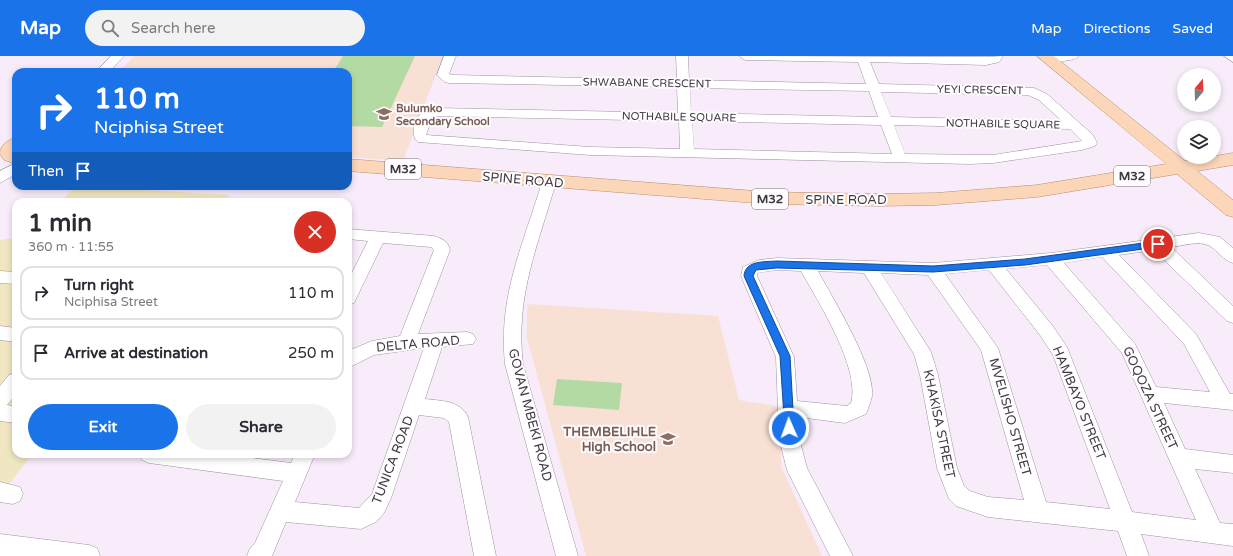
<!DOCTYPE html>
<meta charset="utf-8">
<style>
:root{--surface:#fff;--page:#f2f2f3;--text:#2b2b33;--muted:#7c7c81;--line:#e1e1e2;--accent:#1a73e8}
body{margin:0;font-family:"Varela Round",sans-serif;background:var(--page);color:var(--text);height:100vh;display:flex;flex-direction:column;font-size:15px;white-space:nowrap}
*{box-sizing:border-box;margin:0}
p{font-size:13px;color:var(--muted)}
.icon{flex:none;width:22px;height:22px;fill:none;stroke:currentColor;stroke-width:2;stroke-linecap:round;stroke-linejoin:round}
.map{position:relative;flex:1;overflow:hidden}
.drawer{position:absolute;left:12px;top:142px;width:340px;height:260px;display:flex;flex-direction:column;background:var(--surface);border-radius:12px;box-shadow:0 2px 6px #0003}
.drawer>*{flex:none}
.banner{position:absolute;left:12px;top:12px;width:340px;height:122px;border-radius:12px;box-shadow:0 2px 6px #0003;background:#1a73e8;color:#fff;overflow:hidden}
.needle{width:26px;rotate:19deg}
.tools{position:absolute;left:1177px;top:12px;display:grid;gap:8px}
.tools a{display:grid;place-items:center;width:44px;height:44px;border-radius:50%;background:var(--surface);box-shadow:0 2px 6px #0003;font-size:20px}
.pin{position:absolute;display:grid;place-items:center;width:34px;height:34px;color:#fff;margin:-17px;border:2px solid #fff;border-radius:50%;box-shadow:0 1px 4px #0007}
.me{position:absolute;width:44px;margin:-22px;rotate:358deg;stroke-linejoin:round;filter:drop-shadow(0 0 3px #0008)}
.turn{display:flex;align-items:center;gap:14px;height:84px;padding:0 16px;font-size:18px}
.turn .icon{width:52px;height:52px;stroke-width:2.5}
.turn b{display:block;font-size:28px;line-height:34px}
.then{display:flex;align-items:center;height:38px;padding:0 16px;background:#0003;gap:8px;font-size:15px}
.round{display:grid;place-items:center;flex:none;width:42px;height:42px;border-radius:21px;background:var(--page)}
.headline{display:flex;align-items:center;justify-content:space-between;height:68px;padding:0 16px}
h1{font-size:24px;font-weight:800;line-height:30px}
.action{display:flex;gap:8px;margin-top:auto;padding:8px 16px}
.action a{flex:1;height:46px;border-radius:24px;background:var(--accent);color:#fff;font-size:16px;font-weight:800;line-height:46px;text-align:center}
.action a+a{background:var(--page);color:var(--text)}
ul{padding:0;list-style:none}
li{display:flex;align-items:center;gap:12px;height:54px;margin:0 8px 6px;padding:0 8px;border:2px solid var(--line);border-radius:12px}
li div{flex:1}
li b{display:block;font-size:15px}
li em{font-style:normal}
header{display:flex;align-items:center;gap:24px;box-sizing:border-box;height:56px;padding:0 20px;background:var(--accent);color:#fff}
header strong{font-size:19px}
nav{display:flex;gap:22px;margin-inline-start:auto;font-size:14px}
.search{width:280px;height:36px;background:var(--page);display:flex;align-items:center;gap:10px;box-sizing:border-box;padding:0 14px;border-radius:22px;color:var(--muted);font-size:15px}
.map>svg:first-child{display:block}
.education{fill:#f8e0d5}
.green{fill:#b4daa4}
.sand{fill:#f0e6c1}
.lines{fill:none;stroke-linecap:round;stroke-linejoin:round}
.minor-casing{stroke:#9f93a1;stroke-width:1}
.major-casing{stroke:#b88e6f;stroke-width:1}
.minor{fill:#fff;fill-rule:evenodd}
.major{fill:#fbd6b8;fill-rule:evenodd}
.route{fill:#1a73e8;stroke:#114b97}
.labels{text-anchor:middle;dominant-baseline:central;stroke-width:4;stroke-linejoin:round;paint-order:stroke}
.far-street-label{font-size:11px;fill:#3f3a40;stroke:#fefcff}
.far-education-label{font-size:11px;font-weight:bold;fill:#785e54;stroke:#fefcff;text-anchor:start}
.shield{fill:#fefcff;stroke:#787479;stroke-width:1}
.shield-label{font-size:12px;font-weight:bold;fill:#3f3a40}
.street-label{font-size:13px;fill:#3f3a40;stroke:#fefcff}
.education-label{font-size:13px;font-weight:bold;fill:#785e54;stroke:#fefcff;text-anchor:end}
</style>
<header>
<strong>Map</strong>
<div class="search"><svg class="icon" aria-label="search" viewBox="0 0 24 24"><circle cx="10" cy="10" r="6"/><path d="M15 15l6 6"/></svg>Search here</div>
<nav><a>Map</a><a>Directions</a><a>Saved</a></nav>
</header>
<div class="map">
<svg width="1233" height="500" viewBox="0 0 1233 500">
<rect width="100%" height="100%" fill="#f8ebfa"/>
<path class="education" d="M134,0h309l-40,105 -55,-4v-85h-229z
M527,248l191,12 21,84 42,7v59l41,90h-236l-59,-218z"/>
<path class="green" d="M343,0h72l-33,71 -34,-1v-54h-15z
M557,323l65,4 -3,27 -66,-5z"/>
<path class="sand" d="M76,130l153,9 -5,7h-164z
M16,182v216h16l-32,42v-256z"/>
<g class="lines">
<g class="minor-casing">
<path id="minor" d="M111,0h13l-15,16h-13z
M444,0h12l-7,18 3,1 225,5 -1,-24h12l1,24 177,4 -8,-22 -113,-2 -6,-4 247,1 17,-1 -4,6 -13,3 -116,-3 9,22 155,4 13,6 46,41 4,8 -2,3 -13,4 -89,13 -23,1 -380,-9 -172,-13c-8,-6 -4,-24 4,-29 4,-3 9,-4 13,-5l243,5 -1,-26 -228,-4 -4,-1 -8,-7zM690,32l179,3 9,26 -187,-4zM881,36l147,3 11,5 23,21 -171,-4zM437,60l242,5 1,28 -90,-2 -164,-12 6,-17zM692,65l189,4 11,29 -198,-5zM894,69l176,4 12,12 -89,14 -88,-1z
M1044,0h35c-5,6 -27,6 -35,4l-2,-2z
M1224,0h9v6z
M16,107v11l-16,9v-12z
M549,121l5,2 2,3c-18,64 -41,113 -33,182l55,192h-22l-51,-192c-7,-69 18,-118 37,-182l2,-3z
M348,173l86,7c8,3 14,5 16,14l-32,84 49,-2 6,2 3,5 -3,5 -31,3 -17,52c16,2 35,1 43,18l28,139h-22l-25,-134 -5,-4 -25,-3 -28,83 -7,15 -8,9 -15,7 -75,-7 -14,34h-25l3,-8 5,-5 28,-62 -134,-18 -7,-3 -3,-6h82l70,9 4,-9h20l-20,48 64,6 13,-14 52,-146 -50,7 -26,13v-17l24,-10 28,-5 34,-86 -3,-3 -48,-4 -29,60 -6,1v-23l20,-40 -20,-2z
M1199,177l21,4 13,11v15c-10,-3 -15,-12 -23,-17 -11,-6 -28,0 -39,1l62,59v17l-6,-2 -73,-71 -35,5 77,79 34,60h3v16l-69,-7 21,46 48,6v18l-38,-4 25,54 13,1v22l-92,-12 8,22h-22l-9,-25 -130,-14 -32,-11 -7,-7 -12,-31 -17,-93 -6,-21 -50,-81 -46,-2c15,28 57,95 54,125 -1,6 -4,12 -6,18l-21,9 -47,-6 1,21 8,30 46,88h-23l-43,-86 -8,-32 -3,-81 -35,-81 2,-9 16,-7 18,-2 156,5 118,-10zM1102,201l82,87 26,48 -54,-5 -21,-43 -71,-81zM1047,209l75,88 74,167 -64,-8 -65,-165 -15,-22 -46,-56zM777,214l24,1c17,30 60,98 50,132l-4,3 -50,-5 -3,-44 -37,-81v-3zM989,214l51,65 13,20 57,154 -64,-7 -48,-154 -53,-74zM881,217l47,2 53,75 43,150 -36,-3 -18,-6 -6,-5 -7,-18 -19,-93 -7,-23z
M0,215l16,1v12l-16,-1z
M0,270l16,2v14l-16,-2z
M16,317v21l-9,11 9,2v16l-16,-2v-35l9,-11z
M0,426l20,5 3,7 -3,7 -7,3 -13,-2z
M0,478l89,11 8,3 3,8h-100z"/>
</g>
<g class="major-casing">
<path id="major" d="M1037,0h17l131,105 48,-8v12l-36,6 36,29v17l-7,-2 -49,-41 -140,23 -101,8 -56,1 -112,-2 -420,-33v-12l420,33 112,2 56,-1 101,-8 129,-21z
M16,82v26l-12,-4 -4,-6c0,-9 7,-14 16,-16z"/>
</g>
<use href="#minor" class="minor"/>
<use href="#major" class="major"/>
</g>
<path class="route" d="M1158,185l4,3 -4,3 -133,18 -92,7 -156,-4 -21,2 -3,6 37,80 4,72 -2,4h-7l-5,-76 -36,-80c1,-16 21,-14 33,-15l156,5 92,-7z"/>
<defs>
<g id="school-bare" transform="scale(1.2)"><path d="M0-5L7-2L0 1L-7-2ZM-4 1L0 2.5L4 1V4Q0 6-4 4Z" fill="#8d6e63" stroke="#fefcff" stroke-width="2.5" paint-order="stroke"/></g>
</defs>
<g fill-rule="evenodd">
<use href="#school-bare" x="384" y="58"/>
<use href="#school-bare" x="668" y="383"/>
</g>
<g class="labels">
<g class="far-street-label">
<text transform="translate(647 27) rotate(1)">SHWABANE CRESCENT</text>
<text transform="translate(980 34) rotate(1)">YEYI CRESCENT</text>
<text transform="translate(679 61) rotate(1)">NOTHABILE SQUARE</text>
<text transform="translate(1003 68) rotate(1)">NOTHABILE SQUARE</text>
</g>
<g class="far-education-label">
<text x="396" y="52">Bulumko<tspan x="396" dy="13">Secondary School</tspan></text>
</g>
<g class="shield">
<rect x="385" y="103" width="36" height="20" rx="3"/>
<rect x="1114" y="110" width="36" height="20" rx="3"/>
<rect x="752" y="133" width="36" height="20" rx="3"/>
</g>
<g class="shield-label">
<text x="403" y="113">M32</text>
<text x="1132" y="120">M32</text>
<text x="770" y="143">M32</text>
</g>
<g class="street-label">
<text transform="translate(523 124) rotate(5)">SPINE ROAD</text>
<text x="846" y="144">SPINE ROAD</text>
<text transform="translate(418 288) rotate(-5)">DELTA ROAD</text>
<text transform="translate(1150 342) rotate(65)">GOQOZA STREET</text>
<text transform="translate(1079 347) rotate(68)">HAMBAYO STREET</text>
<text transform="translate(530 359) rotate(75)">GOVAN MBEKI ROAD</text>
<text transform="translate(1010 361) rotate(74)">MVELISHO STREET</text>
<text transform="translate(939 368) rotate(78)">KHAKISA STREET</text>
<text transform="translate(393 404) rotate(-69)">TUNICA ROAD</text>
</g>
<g class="education-label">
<text x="656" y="376">THEMBELIHLE<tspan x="656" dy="15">High School</tspan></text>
</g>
</g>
</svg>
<div class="tools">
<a><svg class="needle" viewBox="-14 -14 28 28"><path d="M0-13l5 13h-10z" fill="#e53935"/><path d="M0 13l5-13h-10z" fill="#7c7c81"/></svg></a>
<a><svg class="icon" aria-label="layers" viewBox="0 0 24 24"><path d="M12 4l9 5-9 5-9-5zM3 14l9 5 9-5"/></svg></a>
</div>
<div class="pin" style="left:1158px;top:188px;background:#d93025"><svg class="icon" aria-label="arrive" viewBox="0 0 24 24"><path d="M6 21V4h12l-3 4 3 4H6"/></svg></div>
<svg class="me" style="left:789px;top:372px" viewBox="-20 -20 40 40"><circle r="17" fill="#1a73e8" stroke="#fff" stroke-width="3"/><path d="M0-11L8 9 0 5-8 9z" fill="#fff"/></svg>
<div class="banner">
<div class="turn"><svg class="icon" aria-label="right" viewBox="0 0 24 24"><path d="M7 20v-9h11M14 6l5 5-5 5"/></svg><div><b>110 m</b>Nciphisa Street</div></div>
<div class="then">Then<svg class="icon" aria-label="arrive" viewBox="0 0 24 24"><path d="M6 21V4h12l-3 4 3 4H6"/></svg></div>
</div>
<section class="drawer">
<div class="headline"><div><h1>1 min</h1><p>360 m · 11:55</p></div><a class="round" style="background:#d93025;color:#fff"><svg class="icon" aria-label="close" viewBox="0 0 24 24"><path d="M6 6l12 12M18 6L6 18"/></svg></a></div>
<ul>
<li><svg class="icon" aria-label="right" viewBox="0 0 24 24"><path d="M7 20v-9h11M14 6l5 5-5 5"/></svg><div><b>Turn right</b><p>Nciphisa Street</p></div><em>110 m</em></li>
<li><svg class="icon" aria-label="arrive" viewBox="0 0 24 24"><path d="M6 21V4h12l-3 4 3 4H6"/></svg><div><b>Arrive at destination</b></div><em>250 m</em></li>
</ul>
<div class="action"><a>Exit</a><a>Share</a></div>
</section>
</div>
